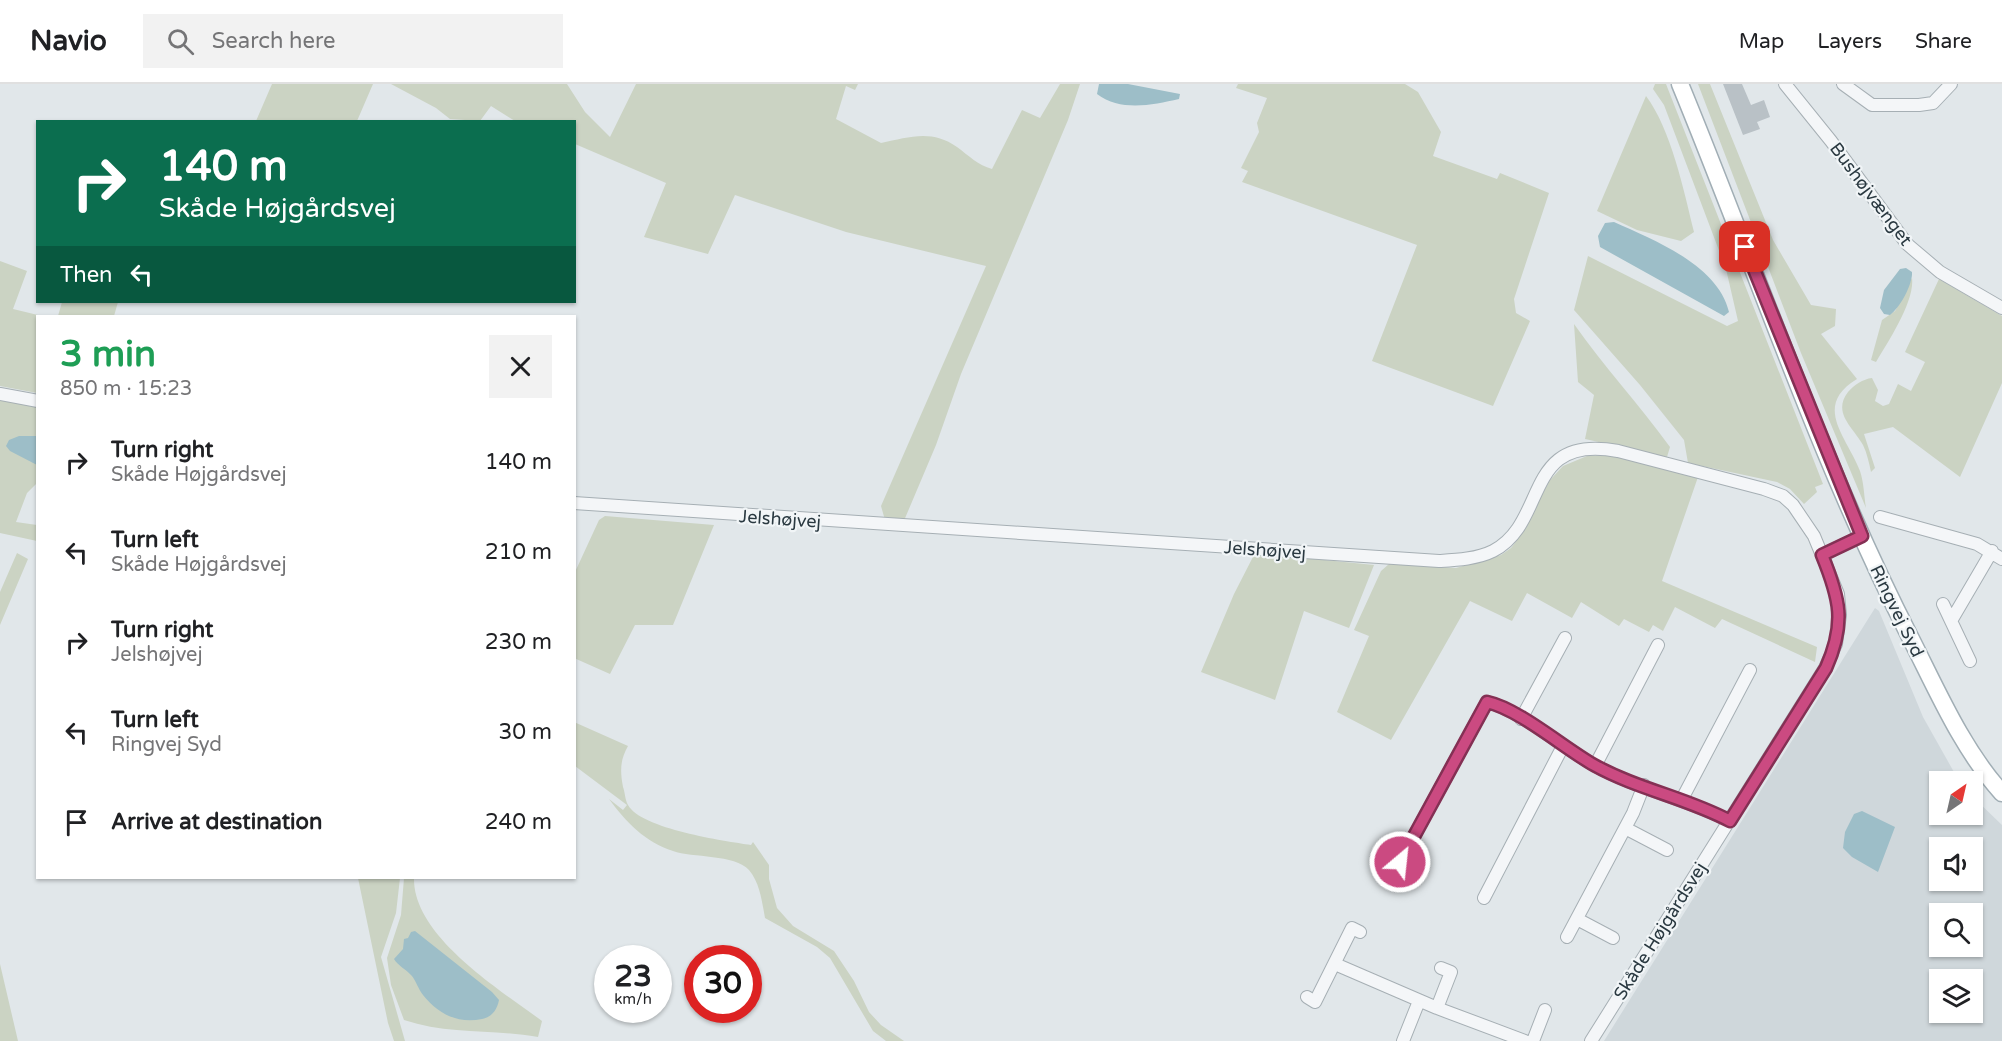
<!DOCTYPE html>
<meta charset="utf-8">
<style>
:root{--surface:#fff;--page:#f2f2f2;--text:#202124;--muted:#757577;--line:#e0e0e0}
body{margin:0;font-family:"Varela Round",sans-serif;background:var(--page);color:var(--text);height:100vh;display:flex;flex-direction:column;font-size:22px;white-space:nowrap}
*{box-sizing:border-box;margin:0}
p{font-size:20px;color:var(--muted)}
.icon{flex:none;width:33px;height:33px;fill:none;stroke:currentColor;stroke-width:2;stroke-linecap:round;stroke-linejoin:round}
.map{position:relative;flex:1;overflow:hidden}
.sheet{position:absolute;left:36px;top:231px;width:540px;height:564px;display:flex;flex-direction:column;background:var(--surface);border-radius:0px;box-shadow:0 2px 4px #0004}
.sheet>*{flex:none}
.banner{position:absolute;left:36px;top:36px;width:540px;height:183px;border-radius:0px;box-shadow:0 2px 4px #0004;background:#0b6e4f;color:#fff;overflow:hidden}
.needle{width:39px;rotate:34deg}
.controls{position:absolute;left:1929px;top:687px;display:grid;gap:12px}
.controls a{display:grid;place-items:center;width:54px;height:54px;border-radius:0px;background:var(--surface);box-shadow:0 2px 4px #0004;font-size:30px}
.speed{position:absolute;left:594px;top:861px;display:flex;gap:12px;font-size:30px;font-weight:700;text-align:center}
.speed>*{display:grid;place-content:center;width:78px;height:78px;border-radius:50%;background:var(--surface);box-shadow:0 2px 4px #0004;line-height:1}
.speed small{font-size:15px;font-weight:400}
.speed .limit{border:9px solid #d22;background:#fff;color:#111}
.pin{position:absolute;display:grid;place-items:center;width:51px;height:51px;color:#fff;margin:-26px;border-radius:12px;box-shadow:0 3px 9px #0006}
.me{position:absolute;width:66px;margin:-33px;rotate:28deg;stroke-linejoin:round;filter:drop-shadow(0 0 4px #0008)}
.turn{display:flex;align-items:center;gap:21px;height:126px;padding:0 24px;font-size:27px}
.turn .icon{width:78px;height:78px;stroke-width:2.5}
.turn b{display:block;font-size:42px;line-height:51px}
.then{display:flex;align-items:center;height:57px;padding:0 24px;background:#0003;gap:12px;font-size:22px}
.round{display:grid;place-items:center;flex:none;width:63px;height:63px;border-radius:0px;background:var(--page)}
.summary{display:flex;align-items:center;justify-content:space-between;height:102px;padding:0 24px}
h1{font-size:36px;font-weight:800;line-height:45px;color:#1e9e55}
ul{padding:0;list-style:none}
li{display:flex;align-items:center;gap:18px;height:90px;padding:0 24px}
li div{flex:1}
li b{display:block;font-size:22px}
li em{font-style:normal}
header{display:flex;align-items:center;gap:36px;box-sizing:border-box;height:84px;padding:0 30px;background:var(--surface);border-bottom:2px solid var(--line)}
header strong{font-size:28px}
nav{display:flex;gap:33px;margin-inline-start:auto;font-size:21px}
.search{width:420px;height:54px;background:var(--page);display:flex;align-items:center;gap:15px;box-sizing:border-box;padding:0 21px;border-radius:0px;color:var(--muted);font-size:22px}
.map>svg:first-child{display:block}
.built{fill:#cfd7db;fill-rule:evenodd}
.green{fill:#cbd3c3}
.water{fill:#9dbec8}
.building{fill:#b9c1c6}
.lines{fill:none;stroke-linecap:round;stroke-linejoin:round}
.minor-casing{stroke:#a6afb4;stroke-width:14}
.major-casing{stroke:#a1aeb5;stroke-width:19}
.minor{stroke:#f4f6f8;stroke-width:12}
.major{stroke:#fff;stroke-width:16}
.route-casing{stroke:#843054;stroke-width:15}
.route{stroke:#cb4a81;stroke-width:10}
.labels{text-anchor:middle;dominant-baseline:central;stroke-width:4.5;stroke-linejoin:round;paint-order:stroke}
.street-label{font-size:18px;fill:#2a3941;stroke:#f1f5f7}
</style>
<header>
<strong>Navio</strong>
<div class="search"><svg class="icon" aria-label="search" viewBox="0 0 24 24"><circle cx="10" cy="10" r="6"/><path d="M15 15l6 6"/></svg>Search here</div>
<nav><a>Map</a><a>Layers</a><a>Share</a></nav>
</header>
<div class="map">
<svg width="2002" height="957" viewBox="0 0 2002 957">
<rect width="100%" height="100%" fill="#e1e7ea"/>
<path class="built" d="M1875,524l4,3 44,106 36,64 -19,1v32h32l1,-17 29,28v216h-398zM1940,764h32v32h-32zM1940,830h32v32h-32zM1940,896h32v32h-32z"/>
<path class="green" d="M272,0h101l-16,37h-101z
M391,0h176l18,28 25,25 26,-53h222l-3,6 -9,-4 -10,33 45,24c28,-6 51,-14 76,4 12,9 21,18 35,22l30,-59 18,8 20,-34h20l-12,36 -107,254 -25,71 -33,78 -18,-3 -4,-14 105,-240 -140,-34 -111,-37 -27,59 -64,-17 22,-54 -91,-39 -1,-22 -59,-1 -24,-15 -11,15 -30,-2 -14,-11z
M1238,0h167l13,8 23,40 -8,24 64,23 3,-6 49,20 -35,106 2,14 14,8 -37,85 -121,-45 45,-116 -175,-63 6,-11 -7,-3 18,-36 -2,-9 10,-25 -31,-10z
M1655,0h11l157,400 -8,3 2,5 -13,12 -14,-15 -13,-7 -89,-19 -4,-23 -44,-55 -66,-75 14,-54 139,70 11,-5 -12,-52 -62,-164 -11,-16z
M1698,0h12l63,156 38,65 25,4 -1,17 -14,8 36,45c-45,27 -10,58 3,92 4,12 4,25 6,37l-65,-155z
M1646,12c25,33 38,95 48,136l-13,9 -44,-11 -40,-19z
M0,177l27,10 -14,38 29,7h-4l-1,77 -37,-7z
M1912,194c3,23 -24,64 -36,84l-5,-2 11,-40 13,-9z
M1939,195l63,37v67l-42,94 -67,-50 -29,7 11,34 -4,4c-2,-9 -4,-19 -8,-27 -10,-18 -31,-32 -15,-53 6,-7 15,-13 24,-14l6,12 -3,11 8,5 6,-2 9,-20 13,7 14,-29 -20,-10z
M62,218h56l-4,14h-56z
M1574,240c30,43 65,80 96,123l-3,10 -82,-18 9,-44 -16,-13z
M0,316l37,7v76l-10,10 -11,29 21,3v16l-37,-8z
M1610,371l88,22 -36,104 155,66 -2,15 -93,-43 -7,9 -40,-21 -12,24 -10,-6 -4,7 -25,-13 -5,7 -38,-24 -9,16 -45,-25 -15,28 -42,-20 -79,139 -54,-28 32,-76 -15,-6 27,-59 8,-7 67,4 45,-13 10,-7 9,-12 30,-56 13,-14 24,-10z
M605,432l109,9 -41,100h-38l-25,49 -36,-16 1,-86 24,-52z
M17,469l11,6 -28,66v-33z
M1255,469l119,12 -25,63 -45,-17 -29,89 -74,-28 33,-78z
M574,638l54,24c-8,14 -8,25 -5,41 2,5 2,13 5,18 13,24 97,36 123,40l2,-3 16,23v14l8,29 16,18 41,25 20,30 15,31 12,13 23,16h-18l-13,-10 -43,-73 -13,-11 -52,-29c-3,-16 -5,-35 -16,-48 -14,-16 -57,-12 -76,-19 -27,-8 -48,-30 -64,-52l14,11 4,-5 -52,-39z
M358,794h42l-4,35 -15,44 24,84h-11l-6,-18z
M404,794h10c-1,58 85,111 128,143l-4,16c-45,-8 -90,-2 -134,-17l-13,-35 -4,-27 14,-43z
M0,880l18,77h-18z"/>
<path class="water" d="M1099,0h29l52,10 -1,5c-27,6 -58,13 -82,-5z
M1614,138c40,18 104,43 115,90l-5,4 -124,-69 -2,-11 7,-13z
M1906,184l6,4c1,12 -12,36 -22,43l-6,-1 -4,-6 4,-18 16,-21z
M19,352h18v29l-27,-14 -4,-5 3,-6z
M1862,727l33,16 -17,45 -26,-15 -9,-9 2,-16 9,-18z
M415,847l77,61 7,8c-2,10 -7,17 -17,19 -24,5 -44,-5 -59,-24 -5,-6 -7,-15 -12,-20 -5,-6 -13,-9 -17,-16l9,-10 1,-10 4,-1 3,-6z"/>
<path class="building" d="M1723,0h19l9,21 13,-5 6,17 -13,5 3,7 -17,6z"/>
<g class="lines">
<g class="minor-casing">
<path id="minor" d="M1785,0l46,57 76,103 33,28 62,36
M1843,0l29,21h47l14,-2 18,-19
M0,310l38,7
M574,419l865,58c17,-1 38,-2 54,-10 56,-29 29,-118 125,-100l146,38 19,7 10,9 21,31 24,58 2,21 -4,29 -11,24 -234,373
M1880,433l97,27 25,15
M1822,471l40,-19
M1943,520l27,57
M1951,537l41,-70
M1521,635l44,-81
M1595,682l63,-121
M1682,715l68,-129
M1625,744l42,22
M1400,778l87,-160c33,8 76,46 107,63 43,24 93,34 136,56
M1484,814l79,-152
M1577,835l36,19
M1567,853l66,-124 11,-28
M1335,880l102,44 88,33
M1307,913l8,5 37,-74 8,4
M1437,924l14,-36 -10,-4
M1403,957l16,-40
M1533,957l12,-31"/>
</g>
<g class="major-casing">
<path id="major" d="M1680,0c76,184 139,375 230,553 27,53 52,112 92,156"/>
</g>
<use href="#minor" class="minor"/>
<use href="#major" class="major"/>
</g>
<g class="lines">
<g class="route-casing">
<path id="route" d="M1400,778l87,-160c32,7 77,46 107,63 43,24 93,33 136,56l96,-153c20,-45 14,-69 -4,-113l40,-19 -117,-289"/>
</g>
<use href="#route" class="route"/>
</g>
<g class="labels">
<g class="street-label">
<text transform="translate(1871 110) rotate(53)">Bushøjvænget</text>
<text transform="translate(780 435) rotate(4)">Jelshøjvej</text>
<text transform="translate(1265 466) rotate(4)">Jelshøjvej</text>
<text transform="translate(1897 527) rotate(64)">Ringvej Syd</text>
<text transform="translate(1660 847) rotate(-58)">Skåde Højgårdsvej</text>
</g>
</g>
</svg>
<div class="controls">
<a><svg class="needle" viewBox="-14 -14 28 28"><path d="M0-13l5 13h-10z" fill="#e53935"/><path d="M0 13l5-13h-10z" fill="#757577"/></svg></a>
<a><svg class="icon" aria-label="sound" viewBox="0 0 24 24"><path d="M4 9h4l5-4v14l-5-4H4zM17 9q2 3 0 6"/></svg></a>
<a><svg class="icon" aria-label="search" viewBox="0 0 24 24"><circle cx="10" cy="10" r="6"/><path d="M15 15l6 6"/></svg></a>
<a><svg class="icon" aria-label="layers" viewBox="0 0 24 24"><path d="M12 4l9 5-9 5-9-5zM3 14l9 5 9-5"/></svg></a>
</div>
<div class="speed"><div>23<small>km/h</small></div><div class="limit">30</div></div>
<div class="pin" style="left:1745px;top:163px;background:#d93025"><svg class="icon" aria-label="arrive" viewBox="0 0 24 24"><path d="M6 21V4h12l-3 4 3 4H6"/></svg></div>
<svg class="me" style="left:1400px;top:778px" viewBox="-20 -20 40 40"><circle r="17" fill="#cb4a81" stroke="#fff" stroke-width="3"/><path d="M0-11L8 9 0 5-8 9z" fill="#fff"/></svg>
<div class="banner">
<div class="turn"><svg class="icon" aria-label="right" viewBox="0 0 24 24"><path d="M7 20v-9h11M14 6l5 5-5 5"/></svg><div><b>140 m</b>Skåde Højgårdsvej</div></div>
<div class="then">Then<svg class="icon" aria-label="left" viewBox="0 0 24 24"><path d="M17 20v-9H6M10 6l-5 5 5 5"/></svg></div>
</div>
<section class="sheet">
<div class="summary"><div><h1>3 min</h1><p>850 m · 15:23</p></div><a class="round"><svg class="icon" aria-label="close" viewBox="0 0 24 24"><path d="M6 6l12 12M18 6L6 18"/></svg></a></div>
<ul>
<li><svg class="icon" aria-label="right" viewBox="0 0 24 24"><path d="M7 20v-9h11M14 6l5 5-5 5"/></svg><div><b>Turn right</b><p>Skåde Højgårdsvej</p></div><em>140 m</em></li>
<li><svg class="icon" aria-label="left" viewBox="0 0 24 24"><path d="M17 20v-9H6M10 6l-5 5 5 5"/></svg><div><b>Turn left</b><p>Skåde Højgårdsvej</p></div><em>210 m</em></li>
<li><svg class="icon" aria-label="right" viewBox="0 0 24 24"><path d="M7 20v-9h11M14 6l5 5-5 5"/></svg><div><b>Turn right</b><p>Jelshøjvej</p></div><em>230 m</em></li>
<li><svg class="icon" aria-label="left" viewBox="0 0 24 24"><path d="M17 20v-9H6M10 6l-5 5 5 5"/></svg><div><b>Turn left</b><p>Ringvej Syd</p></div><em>30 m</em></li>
<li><svg class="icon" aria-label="arrive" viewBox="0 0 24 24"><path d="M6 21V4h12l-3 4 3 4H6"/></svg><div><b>Arrive at destination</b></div><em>240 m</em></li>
</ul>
</section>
</div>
